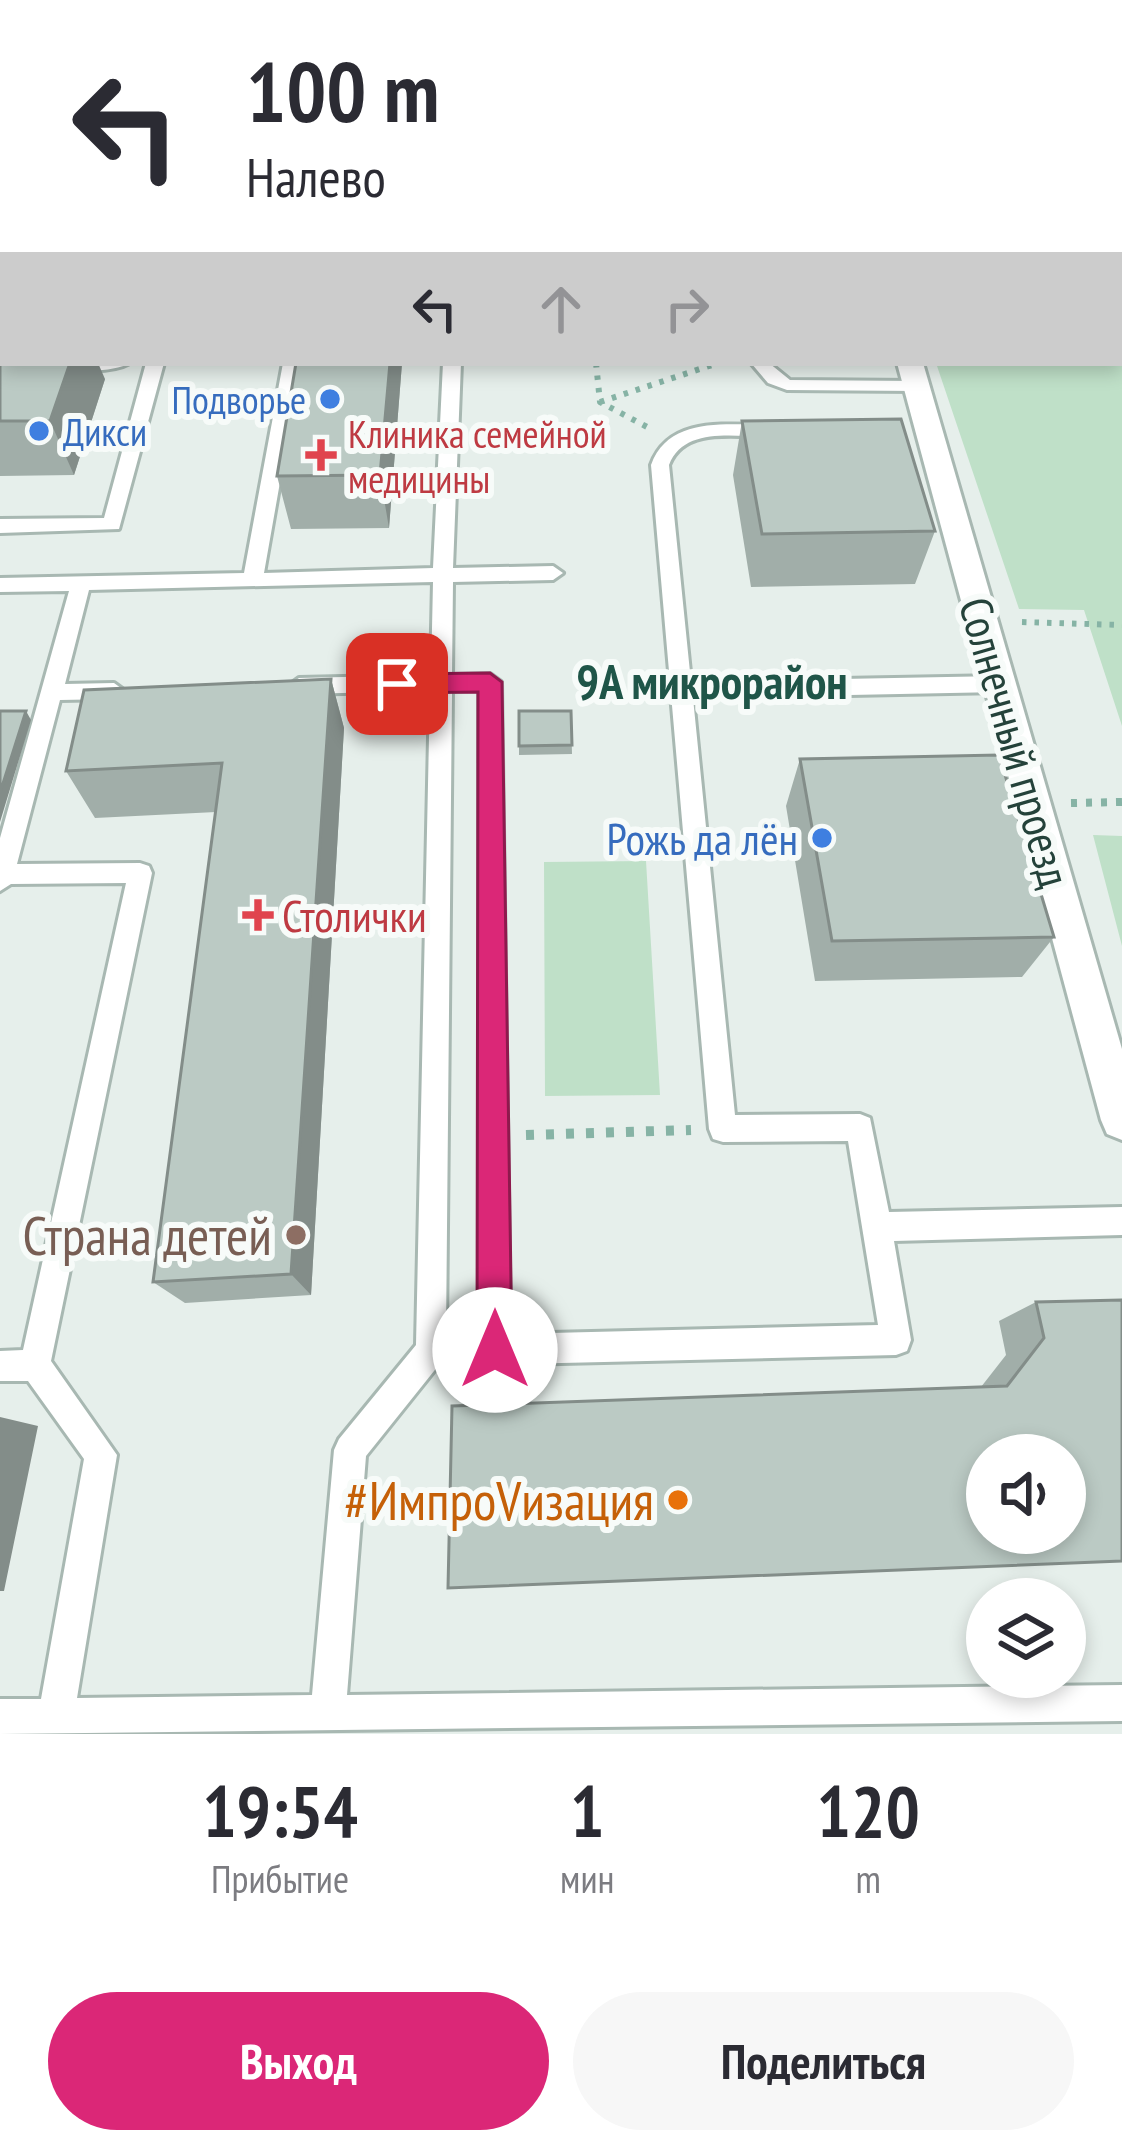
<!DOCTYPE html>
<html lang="ru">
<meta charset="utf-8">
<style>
:root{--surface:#fff;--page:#f7f7f7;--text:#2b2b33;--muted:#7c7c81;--accent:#db2777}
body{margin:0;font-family:"PT Sans Narrow",sans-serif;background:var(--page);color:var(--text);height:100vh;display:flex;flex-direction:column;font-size:45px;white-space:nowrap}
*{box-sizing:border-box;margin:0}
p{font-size:39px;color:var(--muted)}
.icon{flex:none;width:66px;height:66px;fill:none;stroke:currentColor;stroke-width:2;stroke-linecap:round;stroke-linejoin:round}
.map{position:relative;height:1734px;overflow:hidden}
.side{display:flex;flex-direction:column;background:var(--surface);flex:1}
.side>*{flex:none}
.top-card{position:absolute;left:0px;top:0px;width:1122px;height:366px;box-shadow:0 6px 18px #0003;background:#fff;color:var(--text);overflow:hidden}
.buttons{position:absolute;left:966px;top:1434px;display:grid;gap:24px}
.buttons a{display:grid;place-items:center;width:120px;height:120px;border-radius:50%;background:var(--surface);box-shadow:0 6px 18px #0003;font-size:60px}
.pin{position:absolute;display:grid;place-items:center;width:102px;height:102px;color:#fff;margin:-51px;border-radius:24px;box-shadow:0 6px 18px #0006}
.me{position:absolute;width:132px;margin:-66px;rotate:0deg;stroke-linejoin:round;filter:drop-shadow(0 0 9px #0008)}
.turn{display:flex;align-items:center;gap:42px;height:252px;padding:0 48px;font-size:54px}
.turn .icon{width:156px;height:156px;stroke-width:2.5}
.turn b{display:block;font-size:84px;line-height:102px}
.lanes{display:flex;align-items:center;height:114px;padding:0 48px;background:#0003;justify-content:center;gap:60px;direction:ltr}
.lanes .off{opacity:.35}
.eta{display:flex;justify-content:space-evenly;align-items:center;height:204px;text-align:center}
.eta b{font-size:72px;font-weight:600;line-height:84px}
.action{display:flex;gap:24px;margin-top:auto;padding:24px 48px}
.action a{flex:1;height:138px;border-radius:72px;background:var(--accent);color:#fff;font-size:48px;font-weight:600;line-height:138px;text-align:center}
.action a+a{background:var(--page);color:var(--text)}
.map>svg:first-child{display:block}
.green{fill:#bfe0c8}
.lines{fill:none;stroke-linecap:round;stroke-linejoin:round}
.lane-casing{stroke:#a8b8b2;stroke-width:6}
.street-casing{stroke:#a8b8b2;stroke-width:6}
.secondary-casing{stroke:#a4bbb3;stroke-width:6}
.path-far3{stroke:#86b3a5;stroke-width:4.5;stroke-dasharray:3 4.5;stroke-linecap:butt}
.path-far2{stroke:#86b3a5;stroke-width:6;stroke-dasharray:4.5 8;stroke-linecap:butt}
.path-far1{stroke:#86b3a5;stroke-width:8;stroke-dasharray:6 9;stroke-linecap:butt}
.path{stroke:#86b3a5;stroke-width:10;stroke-dasharray:8 12;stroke-linecap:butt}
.lane{fill:#fff;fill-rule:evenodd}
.street{fill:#fff;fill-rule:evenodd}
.secondary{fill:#fff;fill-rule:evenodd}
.wall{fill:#a1aea9}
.shaded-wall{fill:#838d89}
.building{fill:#bbcac4;stroke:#838d89;stroke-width:3;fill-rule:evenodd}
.route{fill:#db2777;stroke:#8e194d;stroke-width:3}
.shop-dot{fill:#3f7fe0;stroke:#f7fbf9;stroke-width:4.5}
.health-dot{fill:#e0444e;stroke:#f7fbf9;stroke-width:4.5}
.education-dot{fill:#8d6e63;stroke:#f7fbf9;stroke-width:4.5}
.food-dot{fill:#e8710a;stroke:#f7fbf9;stroke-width:4.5}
.labels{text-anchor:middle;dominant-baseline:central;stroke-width:12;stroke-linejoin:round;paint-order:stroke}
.far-shop-label{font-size:39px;fill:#366cbe;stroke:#f7fbf9;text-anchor:end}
.far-health-label{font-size:39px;fill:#be3a42;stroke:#f7fbf9;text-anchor:start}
.street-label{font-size:45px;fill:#24423a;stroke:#f7fbf9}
.shop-label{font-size:45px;fill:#366cbe;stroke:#f7fbf9;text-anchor:end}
.health-label{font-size:45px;fill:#be3a42;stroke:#f7fbf9;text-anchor:start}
.neighbourhood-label{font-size:48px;font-weight:bold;fill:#1f5548;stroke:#f7fbf9}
.near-education-label{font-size:54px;fill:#785e54;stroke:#f7fbf9;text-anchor:end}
.near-food-label{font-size:54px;fill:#c56008;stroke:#f7fbf9;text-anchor:end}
</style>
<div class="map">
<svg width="1122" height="1734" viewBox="0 0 1122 1734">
<rect width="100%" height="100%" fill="#e6efeb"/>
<path class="green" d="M1119,233h3v493l-38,-116 -65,-1 -83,-246h183z
M1093,835l29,1v110z
M646,861l14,234 -115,1 -1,-234z"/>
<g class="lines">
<g class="lane-casing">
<path id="lane" d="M130,0h17l3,3h-20z
M448,0h12v3h-12z
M588,0h12l1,3h-12z
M1016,0h12l1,3h-12z
M60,363h70c-16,9 -58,11 -70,0z
M146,363h18l-45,166 -119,4v-14l104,-1z
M283,363h18l-37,210 169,-5 10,-205h18l-8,205 100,-2 10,7 -10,7 -100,2 -1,93 38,-1 11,8 9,652 368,-9 -30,-184 -125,1 -10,-3 -4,-10 -58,-664c18,-49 75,-40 119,-40l9,6 -9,6c-34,0 -86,-11 -101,28l22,217 309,-6 11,8 -11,8 -307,6 42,417 125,-1 10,4 19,94 233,-5v28l-228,6 17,99 -4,11 -11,4 -458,11 -72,90 -19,239 775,-10v36l-1122,13v-35h41l43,-240 -56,-78h-28v-30l23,-1 103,-467 -115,1 -11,7v-53l69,-247 -69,1v-14l244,-5zM433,582l-2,93 -132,3 -11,8 11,8 131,-3 -14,654 -77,94 -5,11 -22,245 -235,3 40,-243 -66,-94 101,-488 -3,-7 -9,-3 -123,1 43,-164 54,-1 11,-8 -11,-8 -49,1 24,-94zM479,690l1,645h-34l6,-644z
M751,363h18l21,17 127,1 9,5 -9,5 -130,-1 -19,-7z"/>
</g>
<g class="street-casing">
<path id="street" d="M897,363h26l199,686v91l-15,-6 -6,-14z"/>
</g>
<g class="secondary-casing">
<path id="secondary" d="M1119,181h3v14h-3z"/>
</g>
<path class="path-far3" d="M1119,87l3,6"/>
<path class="path-far2" d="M596,363l4,39 49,26
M600,402l118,-39
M1022,622l100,3"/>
<path class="path-far1" d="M1071,803l51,-1"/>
<path class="path" d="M526,1135l165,-5"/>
<use href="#lane" class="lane"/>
<use href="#street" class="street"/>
<use href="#secondary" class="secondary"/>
</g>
<path class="wall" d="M214,0h215l-1,3h-191z
M604,0h67l-1,3h-65z
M1119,0h3v51l-3,-5z
M0,14h3v110h-3z
M0,192l3,171 102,16 -31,96 -74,1z
M296,363h106l-13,165 -98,1 -14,-53z
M742,421l193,110 -20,53 -164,3 -18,-112z
M331,679l13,49 -33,567 -126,8 -32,-21 63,-470 -121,6 -29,-47z
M519,711h52l1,43 -53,1z
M800,759l254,178 -32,40 -207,4 -29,-175z
M1036,1302l86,259 -141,-174 25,-32 -7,-34z"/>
<path class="shaded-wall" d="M3,269v60l-3,1v-60z
M70,363h28l7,16 -31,96 -24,-54z
M390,363h12l-13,165 -9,-53z
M331,679l13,49 -33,567 -20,-21z
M26,711l5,9 -31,102v-29z
M0,1417l38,9 -34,165h-4z"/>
<path class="building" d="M358,0h60l-1,3h-60z
M0,14h3v58h-3z
M3,191v78l-3,1v-78z
M0,326h3v37h67l-20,58h-50z
M296,363h94l-10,112 -103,1z
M901,419l34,112 -173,3 -20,-113z
M331,679l-40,595 -138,8 69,-519 -156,8 18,-81z
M0,711h26l-26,82z
M519,711h52l1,34 -53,1z
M999,755l55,182 -222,4 -32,-182z
M1122,1300v261l-674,27 4,-182 555,-20 37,-48 -8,-36zM987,1455h78v78h-78z"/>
<path class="route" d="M490,673l12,9 10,668 -5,12 -12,5 -13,-5 -5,-12 1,-658 -81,1 -12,-9 12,-10z"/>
<g class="shop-dot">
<circle cx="330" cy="399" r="12"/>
<circle cx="39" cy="431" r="12"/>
<circle cx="822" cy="838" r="12"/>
</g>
<g class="health-dot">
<path d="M315 437h12v12h12v12h-12v12h-12v-12h-12v-12h12z"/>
<path d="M252 897h12v12h12v12h-12v12h-12v-12h-12v-12h12z"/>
</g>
<circle class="education-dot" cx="296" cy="1235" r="12"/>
<circle class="food-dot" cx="678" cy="1500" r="12"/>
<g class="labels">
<g class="far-shop-label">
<text x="306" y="399">Подворье</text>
<text x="63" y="431" text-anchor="start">Дикси</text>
</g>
<g class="far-health-label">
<text x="348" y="433">Клиника семейной<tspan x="348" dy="45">медицины</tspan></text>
</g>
<g class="street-label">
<text transform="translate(1016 742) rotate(74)">Солнечный проезд</text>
</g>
<g class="shop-label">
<text x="798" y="838">Рожь да лён</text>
</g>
<g class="health-label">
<text x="282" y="915">Столички</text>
</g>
<g class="neighbourhood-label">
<text x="712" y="681">9А микрорайон</text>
</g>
<g class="near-education-label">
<text x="272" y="1235">Страна детей</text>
</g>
<g class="near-food-label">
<text x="654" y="1500">#ИмпроVизация</text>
</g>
</g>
</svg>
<div class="buttons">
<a><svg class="icon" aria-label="sound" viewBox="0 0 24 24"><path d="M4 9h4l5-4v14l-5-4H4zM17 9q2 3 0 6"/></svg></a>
<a><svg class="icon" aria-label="layers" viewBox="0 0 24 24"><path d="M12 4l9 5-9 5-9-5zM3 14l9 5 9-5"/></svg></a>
</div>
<div class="pin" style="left:397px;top:684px;background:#d93025"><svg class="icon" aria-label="arrive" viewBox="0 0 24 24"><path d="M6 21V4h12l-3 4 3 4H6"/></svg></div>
<svg class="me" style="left:495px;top:1350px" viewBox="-20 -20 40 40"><circle r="19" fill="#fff"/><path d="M0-13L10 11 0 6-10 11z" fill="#db2777"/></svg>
<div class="top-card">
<div class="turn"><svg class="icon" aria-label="left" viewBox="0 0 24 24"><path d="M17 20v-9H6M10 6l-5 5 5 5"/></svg><div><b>100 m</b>Налево</div></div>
<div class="lanes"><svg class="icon" aria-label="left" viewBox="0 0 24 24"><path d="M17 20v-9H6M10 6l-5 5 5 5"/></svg><svg class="icon off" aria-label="ahead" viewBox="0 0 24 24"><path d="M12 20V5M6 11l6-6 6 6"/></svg><svg class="icon off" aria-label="right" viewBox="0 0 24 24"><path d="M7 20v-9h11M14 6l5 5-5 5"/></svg></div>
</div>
</div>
<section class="side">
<div class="eta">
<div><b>19:54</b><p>Прибытие</p></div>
<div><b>1</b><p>мин</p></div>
<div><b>120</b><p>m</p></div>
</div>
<div class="action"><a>Выход</a><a>Поделиться</a></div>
</section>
